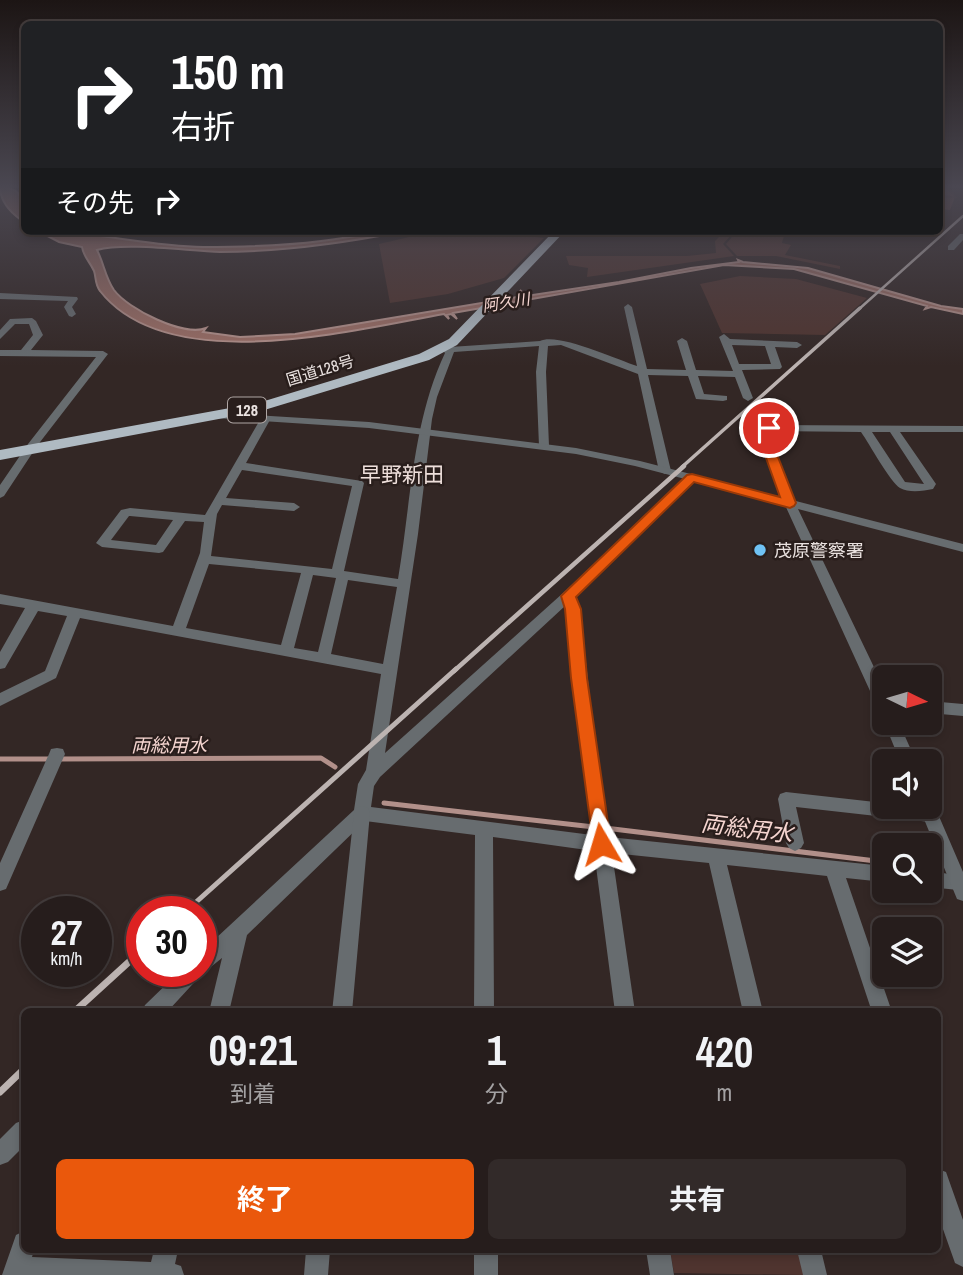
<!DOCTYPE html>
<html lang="ja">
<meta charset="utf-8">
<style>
:root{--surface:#261d1c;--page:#322a29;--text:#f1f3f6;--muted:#a4a2a3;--line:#423b3b;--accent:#ea580c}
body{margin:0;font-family:"Archivo Narrow","Noto Sans JP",sans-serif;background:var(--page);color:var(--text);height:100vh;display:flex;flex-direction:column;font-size:26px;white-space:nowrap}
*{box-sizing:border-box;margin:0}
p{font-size:23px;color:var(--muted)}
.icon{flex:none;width:38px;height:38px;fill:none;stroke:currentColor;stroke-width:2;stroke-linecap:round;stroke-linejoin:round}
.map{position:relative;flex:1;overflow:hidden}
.details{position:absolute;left:21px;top:1008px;width:920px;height:245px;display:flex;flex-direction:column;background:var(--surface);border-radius:10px;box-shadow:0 4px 10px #0003,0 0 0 2px var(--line)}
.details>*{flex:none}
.guide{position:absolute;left:21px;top:21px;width:922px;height:214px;border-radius:10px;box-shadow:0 4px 10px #0003,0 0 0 2px var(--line);background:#202124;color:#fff;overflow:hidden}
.needle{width:46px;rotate:95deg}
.controls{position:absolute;left:872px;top:665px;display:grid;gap:14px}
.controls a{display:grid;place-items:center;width:70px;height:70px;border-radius:10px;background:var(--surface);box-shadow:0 4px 10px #0003,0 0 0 2px var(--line);font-size:35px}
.speed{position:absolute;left:21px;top:896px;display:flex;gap:14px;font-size:35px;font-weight:700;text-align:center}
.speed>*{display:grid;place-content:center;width:91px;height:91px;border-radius:50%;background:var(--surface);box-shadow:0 4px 10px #0003,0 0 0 2px var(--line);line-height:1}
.speed small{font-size:18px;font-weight:400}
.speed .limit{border:10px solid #d22;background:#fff;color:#111}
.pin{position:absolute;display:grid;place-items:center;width:60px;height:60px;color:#fff;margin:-30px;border:4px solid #fff;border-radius:50%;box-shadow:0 2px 7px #0007}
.me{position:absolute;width:77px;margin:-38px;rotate:353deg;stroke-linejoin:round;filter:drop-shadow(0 0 5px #0008)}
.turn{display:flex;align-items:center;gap:24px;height:147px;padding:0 35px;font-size:32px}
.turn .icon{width:91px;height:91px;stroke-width:2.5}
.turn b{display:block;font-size:49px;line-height:60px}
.then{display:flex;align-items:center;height:66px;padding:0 35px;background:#0003;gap:14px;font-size:26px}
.eta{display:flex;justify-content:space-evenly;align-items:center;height:119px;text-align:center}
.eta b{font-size:42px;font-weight:700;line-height:49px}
.primary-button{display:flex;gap:14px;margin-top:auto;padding:14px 35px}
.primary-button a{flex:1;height:80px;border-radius:10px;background:var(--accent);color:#fff;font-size:28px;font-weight:700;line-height:80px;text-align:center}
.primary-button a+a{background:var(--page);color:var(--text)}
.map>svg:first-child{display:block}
.green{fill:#4f342f}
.water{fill:#9b6e65;stroke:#b2908a;stroke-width:2}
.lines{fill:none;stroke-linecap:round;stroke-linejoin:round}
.stream{stroke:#b2908a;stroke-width:5}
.minor{fill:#676c6f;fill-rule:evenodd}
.tertiary{fill:#676c6f;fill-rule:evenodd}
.trunk{fill:#afbac2;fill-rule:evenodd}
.rail-far4{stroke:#bcb3b1;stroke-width:2.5}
.rail-far3{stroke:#bcb3b1;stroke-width:3.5}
.rail-far2{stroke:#bcb3b1;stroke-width:4.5}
.rail-far1{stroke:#bcb3b1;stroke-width:5}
.rail{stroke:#bcb3b1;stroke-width:7}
.wall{fill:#633f39}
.building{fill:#734942;stroke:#50332e;stroke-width:2}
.route{fill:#ea580c;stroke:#983908;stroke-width:2}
.poi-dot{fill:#6fc2f4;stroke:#291e1c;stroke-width:2.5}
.labels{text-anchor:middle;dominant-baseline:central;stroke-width:5;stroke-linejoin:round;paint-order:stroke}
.far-water-label{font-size:16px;font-style:italic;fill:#f6d6d1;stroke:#291e1c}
.far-street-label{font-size:16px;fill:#e9e1df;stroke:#291e1c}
.shield{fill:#291e1c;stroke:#afa6a4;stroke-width:2}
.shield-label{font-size:16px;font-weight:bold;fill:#e9e1df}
.poi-label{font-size:18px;fill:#e9e1df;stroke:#291e1c;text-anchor:start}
.water-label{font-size:19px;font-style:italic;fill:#f6d6d1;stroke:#291e1c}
.quarter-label{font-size:21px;fill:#eedfdb;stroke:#291e1c}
.near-water-label{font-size:23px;font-style:italic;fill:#f6d6d1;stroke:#291e1c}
</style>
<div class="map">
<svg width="963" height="1275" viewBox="0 0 963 1275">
<rect width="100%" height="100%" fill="#332725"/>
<path class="green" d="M435,231h48l61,7 -40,40 -56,16 -58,9 -11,-59z
M725,231h10l-12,13 11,12 -147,21 1,-9 -19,-3 -3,-9h121l29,-3 -1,-12z
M737,231l47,5 -2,7 9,2 -6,10 55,11v3l-64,-13h-39l-11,-12z
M740,276l56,3 71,19 -42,37 -103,-2 -22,-49z
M670,1250h128l6,25 -130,-2z"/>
<path class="water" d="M0,187c23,0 25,15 24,35 -12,-8 -24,-19 -24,-35z
M38,231c55,0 109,15 165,16 40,0 79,-1 118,-6 29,-3 56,-10 85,-10 -61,12 -123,21 -186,21 -33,-1 -94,-10 -123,-2 7,13 8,27 17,40 14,19 70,47 92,38l-3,4 37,5 55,-3 228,-38 -3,-6 6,6 93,-14 72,-14 48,-6 -1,-2 5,2 65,6 133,38 22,3v5l-32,-7 -6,2 2,-3 -133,-37 -70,-4 -271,48 4,6 -6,-5 -4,1 2,4 -5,-5c-91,16 -276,64 -344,-23 -5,-6 -4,-14 -6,-20 -4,-9 -11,-15 -12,-24l-23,-5z"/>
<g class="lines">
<path class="stream" d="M0,759h50
M59,759l262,-1 14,9
M384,803l210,24
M605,828l279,34
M929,867l8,1"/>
<path class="minor" d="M960,234h3v6l-9,10h-6v-4z
M0,293l77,4 1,2 -6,8 4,7 -4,3 -3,-1 -5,-9 4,-6 -68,-2z
M628,304l4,3 15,62 39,1 -9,-29 5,-3 5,3 9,29 37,1 -14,-34 5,-3 6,5 67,3 5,3 -5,3 -22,-1 7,20 -2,2 -38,1 11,28 -5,3 -5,-3 -8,-21 -37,-1 6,18 23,2v4l-4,1 -27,-2 -8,-23 -40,-1 23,96 -6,3 -6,-3 -21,-97 -77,-29 -13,1 -2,26 3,74 -5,3 -5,-3 -3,-74 3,-26 -85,6 -17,45 -5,22 -14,115 -33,219 178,-160 125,-117h8v4l-121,117 5,12 13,115 16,113 275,29v16l-38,-4 46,134h-20l-45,-136 -100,-11 36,147h-20l-34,-149 -97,-10 23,159h-20l-21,-161 -101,-14 1,175h-20l1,-177 -110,-14 -118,114 -18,77h-20l13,-54 -20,16 -35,38h-25l3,-7 35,-34h21v-19l153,-142 4,-26 8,-14 15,-96 -301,-56 -24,60 -56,28v-13l45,-22 22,-55 -29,-5 -33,57 -5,1v-17l25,-44 -25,-4v-10l173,32 27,-73 4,-31 -19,-1 -22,31 -4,1 -57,-6 -6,-4 25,-33 9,-2 75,7 56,-97 5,-3 5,3 -25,45 116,18 2,2 -20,88 54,8c13,-76 14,-156 47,-226l-5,-6 2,-2 8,2 90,-6c17,-9 76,18 97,25l-13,-59zM732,345l33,1 6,18h-32zM242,470l110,16 -20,83 -121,-13 6,-42 5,-9 72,6 6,-4 -6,-4 -68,-5zM129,516h1l43,4 -17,25 -45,-5zM209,564l92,9 -20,72 -95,-17zM313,575l23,3 -18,74 -24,-4zM348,580l49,7 -14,77 -52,-10zM565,606l27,229 -221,-28 3,-21 6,-9z
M32,318l4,3 7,14 -12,15 72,1 5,3 -71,92 -33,50 -4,2v-13l28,-41 68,-87 -96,-1v-6h21l12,-15 -4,-11h-14l-15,15v-9l10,-11z
M766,425l197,1v6h-63l36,52 -3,5c-10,2 -24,4 -33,-1 -10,-6 -31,-45 -39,-56l-91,-1 -2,3 28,70 -6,4 -6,-4 -26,-70 4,-8zM872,432h18l34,52 -19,-2z
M929,701l34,3v12l-34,-3z
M57,748l6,1 2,5 -59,135 -6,2v-28l49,-109 2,-5z
M786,792l98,11v4l46,1 6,2 2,5 -2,5 -6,2 -134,-15 8,36 -3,5 -6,3 -6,-3 -3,-5 -8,-44 2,-5z
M929,871l34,5v12l-5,2 -29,-3z
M24,1120v26l-16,16 -8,3v-26l16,-16z
M938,1169l8,3 17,48v47l-8,-4 -17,-48z
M24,1231v19h10l-2,7 119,5 3,-12h24l-3,14 6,2 3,9h-182l14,-40z
M474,1250h24v25h-24z
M646,1250h24l4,25h-24z
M797,1250h24l6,25h-24z"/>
<path class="tertiary" d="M219,413l150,9 207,26 64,13 323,83v8l-165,-43 86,179v22l-5,-2 -3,-4 -91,-199 -150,-39 -59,-12 -207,-26 -154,-10v-4z
M884,722l15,1 17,38h-16z
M929,801l6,6 28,65v29l-6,-2 -38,-92h10z
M362,806l6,2 2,5 -18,199h-20l22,-199 2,-5z
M306,1250h24l-2,25h-24z"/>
<path class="trunk" d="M554,231h11l-108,114 -28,15 -168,51 -261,49v-10l258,-47 161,-49 30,-15z"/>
<path class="rail-far4" d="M858,310l105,-94"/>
<path class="rail-far3" d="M682,467l178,-159"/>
<path class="rail-far2" d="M454,671l230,-205"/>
<path class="rail-far1" d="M185,912l271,-243"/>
<path class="rail" d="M74,1012l68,-62
M0,1092l24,-23"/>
</g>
<path class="wall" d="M940,187l15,10 -5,13 -10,-1z"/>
<path class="building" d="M940,187h7l8,10 -15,-1z"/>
<linearGradient id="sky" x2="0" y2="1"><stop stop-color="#1c1514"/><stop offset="0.51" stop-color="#4a4751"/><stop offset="1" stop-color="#4a4751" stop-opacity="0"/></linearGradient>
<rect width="963" height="366" fill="url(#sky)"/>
<path class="route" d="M769,424l7,4 -7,6 27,69 -2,3 -4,2 -96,-26 -118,115 5,12 6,69 24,166 -3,6 -7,3 -7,-3 -23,-172 -6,-69 -4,-13 126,-121 5,-1 88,23 -23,-64z"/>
<circle class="poi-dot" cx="760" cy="550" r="7"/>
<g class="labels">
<g class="far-water-label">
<text transform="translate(506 302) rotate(-9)">阿久川</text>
</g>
<g class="far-street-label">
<text transform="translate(320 370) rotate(-17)">国道128号</text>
</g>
<rect class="shield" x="228" y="397.5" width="38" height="25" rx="5"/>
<g class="shield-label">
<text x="247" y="410">128</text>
</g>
<g class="poi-label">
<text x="774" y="550">茂原警察署</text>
</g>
<g class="water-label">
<text x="169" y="745">両総用水</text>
</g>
<g class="quarter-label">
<text x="402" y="474">早野新田</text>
</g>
<g class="near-water-label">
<text transform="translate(747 828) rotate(7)">両総用水</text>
</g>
</g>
</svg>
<div class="controls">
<a><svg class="needle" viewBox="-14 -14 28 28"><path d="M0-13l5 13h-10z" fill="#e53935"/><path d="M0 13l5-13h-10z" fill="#a4a2a3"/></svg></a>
<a><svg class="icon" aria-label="sound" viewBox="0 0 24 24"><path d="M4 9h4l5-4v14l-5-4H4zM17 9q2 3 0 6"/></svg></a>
<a><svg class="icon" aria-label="search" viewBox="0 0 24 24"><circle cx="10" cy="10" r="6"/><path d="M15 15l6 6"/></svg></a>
<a><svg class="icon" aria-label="layers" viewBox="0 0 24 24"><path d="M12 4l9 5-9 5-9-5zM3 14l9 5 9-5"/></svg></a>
</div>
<div class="speed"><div>27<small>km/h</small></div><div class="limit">30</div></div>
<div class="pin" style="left:769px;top:428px;background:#d93025"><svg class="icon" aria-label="arrive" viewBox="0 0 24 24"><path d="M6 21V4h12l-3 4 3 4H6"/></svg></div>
<svg class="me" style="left:601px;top:844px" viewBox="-20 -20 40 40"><path d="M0-17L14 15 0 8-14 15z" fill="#ea580c" stroke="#fff" stroke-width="4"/></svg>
<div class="guide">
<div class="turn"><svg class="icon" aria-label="right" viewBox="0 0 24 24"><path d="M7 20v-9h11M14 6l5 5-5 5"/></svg><div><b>150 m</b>右折</div></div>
<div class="then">その先<svg class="icon" aria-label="right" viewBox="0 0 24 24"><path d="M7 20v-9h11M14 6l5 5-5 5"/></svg></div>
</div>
<section class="details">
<div class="eta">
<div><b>09:21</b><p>到着</p></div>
<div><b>1</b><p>分</p></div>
<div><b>420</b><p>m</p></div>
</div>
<div class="primary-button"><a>終了</a><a>共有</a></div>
</section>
</div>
